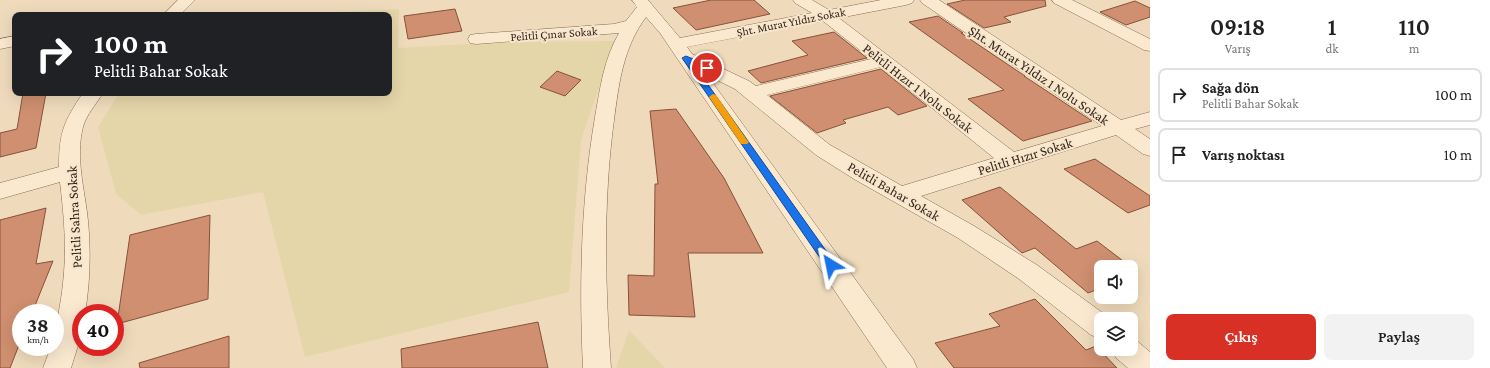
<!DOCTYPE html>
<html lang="tr">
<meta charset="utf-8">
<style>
:root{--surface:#fff;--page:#f2f2f2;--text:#222;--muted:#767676;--line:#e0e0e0;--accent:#d93025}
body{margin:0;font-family:"Crimson Pro",serif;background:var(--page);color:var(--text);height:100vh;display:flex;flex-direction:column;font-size:15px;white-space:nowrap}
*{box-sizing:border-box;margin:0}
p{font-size:13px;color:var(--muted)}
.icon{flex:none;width:22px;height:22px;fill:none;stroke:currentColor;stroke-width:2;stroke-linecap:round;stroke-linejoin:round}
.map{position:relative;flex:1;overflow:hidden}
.panel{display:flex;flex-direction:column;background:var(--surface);width:340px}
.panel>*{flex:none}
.guide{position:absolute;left:12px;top:12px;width:380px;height:84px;border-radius:8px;box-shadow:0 4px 16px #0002;background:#202124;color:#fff;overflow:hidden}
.buttons{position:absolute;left:1094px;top:260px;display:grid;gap:8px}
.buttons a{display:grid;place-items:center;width:44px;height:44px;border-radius:8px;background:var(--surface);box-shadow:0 4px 16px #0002;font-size:20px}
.speed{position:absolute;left:12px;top:304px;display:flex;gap:8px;font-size:20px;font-weight:700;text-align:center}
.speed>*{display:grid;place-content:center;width:52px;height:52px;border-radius:50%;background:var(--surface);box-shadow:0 4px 16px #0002;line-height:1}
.speed small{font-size:10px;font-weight:400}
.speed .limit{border:6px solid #d22;background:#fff;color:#111}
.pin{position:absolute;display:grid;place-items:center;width:34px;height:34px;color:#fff;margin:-17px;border:2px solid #fff;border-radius:50%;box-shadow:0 1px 4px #0007}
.me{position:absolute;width:44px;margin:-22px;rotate:325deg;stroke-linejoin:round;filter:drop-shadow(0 0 3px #0008)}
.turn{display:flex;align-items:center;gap:14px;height:84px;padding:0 16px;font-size:18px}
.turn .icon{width:52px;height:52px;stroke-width:2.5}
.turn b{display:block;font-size:28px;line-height:34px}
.eta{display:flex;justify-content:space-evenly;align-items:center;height:68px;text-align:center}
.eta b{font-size:24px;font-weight:600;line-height:28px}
.button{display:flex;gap:8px;margin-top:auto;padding:8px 16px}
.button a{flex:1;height:46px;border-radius:8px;background:var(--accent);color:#fff;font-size:16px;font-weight:600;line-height:46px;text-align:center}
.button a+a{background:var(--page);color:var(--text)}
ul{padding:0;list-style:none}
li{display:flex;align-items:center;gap:12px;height:54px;margin:0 8px 6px;padding:0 8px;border:2px solid var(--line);border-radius:8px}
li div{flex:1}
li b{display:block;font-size:15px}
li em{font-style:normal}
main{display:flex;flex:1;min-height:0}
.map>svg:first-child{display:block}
.farmland{fill:#e5d6a9}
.building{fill:#cf8f70;stroke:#87523a}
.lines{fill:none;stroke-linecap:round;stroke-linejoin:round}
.minor-casing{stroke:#876b55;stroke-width:1}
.minor{fill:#fae9cf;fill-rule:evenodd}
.route{fill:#1a73e8;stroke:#114b97}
.slow{fill:#f59e0b}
.labels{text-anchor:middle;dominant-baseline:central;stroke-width:4;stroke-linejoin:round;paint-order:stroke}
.far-street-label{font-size:12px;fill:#36251b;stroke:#f6e6cc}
.street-label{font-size:14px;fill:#36251b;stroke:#f6e6cc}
</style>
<main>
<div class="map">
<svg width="1150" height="368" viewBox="0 0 1150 368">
<rect width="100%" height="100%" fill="#efdbbc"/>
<path class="farmland" d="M399,9l-1,39 105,-6 112,-1 -34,99 -12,152 -264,65 -42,-165 -122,23 -25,-21 -18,-67 21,-34h270v-78h-58l2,-3z
M629,330l36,38h-49z"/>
<path class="building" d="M711,0h43l16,14 -74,16 -23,-22z
M965,0h80l1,6 -42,11 7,5 -27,6 -37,-24z
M1135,1l15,7v9l-24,8 -26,-13z
M455,9l7,22 -54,8 -4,-23z
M938,16l25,17h-2l64,43h-1l68,45 -69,20 -55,-42 36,-9 -95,-68z
M834,32l33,26 -106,25 -13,-12 60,-16 -16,-14z
M881,69l46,37 -29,9 -10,-8 -45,13 3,3 -29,10 -47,-37z
M557,71l24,9 -16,16 -25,-9z
M23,93h23l-10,55 -36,9v-24l17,-4z
M676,109l48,69 39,75h-75l7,64 -66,-2 -1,-40 26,1 1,-92h3l-8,-73z
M1095,159l55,37v9l-22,8 -64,-44z
M1000,187l76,62 21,-8 34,26h-30v21l-13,5 -53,-45 -13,5 -60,-53z
M46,208l-10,56 17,-3 -21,52h-11v27l-11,28h-10v-148z
M210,215l-2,84 -91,25 13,-89z
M1035,299l51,51 10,-4 21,22h-163l-19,-25 65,-17 -11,-12z
M538,322l10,46h-146l-1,-19z
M229,336v32h-89l-1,-5z"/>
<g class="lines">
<g class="minor-casing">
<path id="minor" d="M178,0h17l-15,15h-17z
M632,0h16l32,38 132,-25 -17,-10 -2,-3h19l17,10 52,-10h33l-2,3 -6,2 -67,13 175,134 88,-26 -180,-123 -2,-3h19l182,120 29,-8v13l-15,4 15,10v17l-7,-2 -27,-19 -195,61 53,30 63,39 74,54h-10v20l-10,-4 -72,-56 -61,-41 -104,-59 -38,-24 -81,-66 -28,-14 206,284 4,9h-30l-227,-335 -14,-16c-23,31 -27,66 -32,103 -11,82 -9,165 -3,248h-28c-4,-84 -2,-168 12,-251 5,-29 9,-58 24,-84l-143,11 -6,-1 -2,-4 2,-4 6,-1 138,-10 12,-3 11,-14zM823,21l48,38 -115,27 -7,-5 -57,-27 -5,-7zM881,67l113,91 -92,28 -72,-41 -63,-50z
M1052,0h20l78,39v12l-6,-1 -90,-47z
M15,36v10l-15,3v-10z
M83,93h20c-6,10 -17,22 -20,34 -8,31 2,63 5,94 3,31 2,62 -3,92h-4v23l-10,32h-28l8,-21h4c0,-22 6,-42 8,-64 4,-34 1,-67 -3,-101l-60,17v-16l59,-16c0,-35 5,-46 24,-74z
M1131,339l5,1 14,12v16h-22l-12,-10 -4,-9h19z"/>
</g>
<use href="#minor" class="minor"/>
</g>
<path class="route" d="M686,56l24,10v4h-5l-11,-5 140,197 2,3 -2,3h-7l-145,-210z"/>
<path class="slow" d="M713,94l3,1 31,45 2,2 -2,2h-6l-32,-47z"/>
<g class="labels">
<g class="far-street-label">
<text transform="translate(791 22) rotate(-11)">Şht. Murat Yıldız Sokak</text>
<text transform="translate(554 34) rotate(-4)">Pelitli Çınar Sokak</text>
</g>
<g class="street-label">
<text transform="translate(1039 75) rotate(34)">Şht. Murat Yıldız 1 Nolu Sokak</text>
<text transform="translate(918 88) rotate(38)">Pelitli Hızır 1 Nolu Sokak</text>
<text transform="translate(1025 156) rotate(-17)">Pelitli Hızır Sokak</text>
<text transform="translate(894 191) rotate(30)">Pelitli Bahar Sokak</text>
<text transform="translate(74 217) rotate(-93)">Pelitli Sahra Sokak</text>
</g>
</g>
</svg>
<div class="buttons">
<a><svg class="icon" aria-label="sound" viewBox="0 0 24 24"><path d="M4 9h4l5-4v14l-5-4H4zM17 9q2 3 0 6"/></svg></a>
<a><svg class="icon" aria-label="layers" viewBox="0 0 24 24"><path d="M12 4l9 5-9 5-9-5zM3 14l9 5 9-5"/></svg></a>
</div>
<div class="speed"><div>38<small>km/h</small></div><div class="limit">40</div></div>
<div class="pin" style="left:707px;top:68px;background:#d93025"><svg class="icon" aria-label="arrive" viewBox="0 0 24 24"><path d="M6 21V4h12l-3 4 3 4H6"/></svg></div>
<svg class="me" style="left:831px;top:265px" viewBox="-20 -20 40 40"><path d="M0-17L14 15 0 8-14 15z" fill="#1a73e8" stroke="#fff" stroke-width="4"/></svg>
<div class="guide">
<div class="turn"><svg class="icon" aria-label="right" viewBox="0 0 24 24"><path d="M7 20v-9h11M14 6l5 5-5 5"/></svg><div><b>100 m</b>Pelitli Bahar Sokak</div></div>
</div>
</div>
<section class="panel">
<div class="eta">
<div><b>09:18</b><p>Varış</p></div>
<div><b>1</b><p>dk</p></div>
<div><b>110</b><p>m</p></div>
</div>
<ul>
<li><svg class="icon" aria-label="right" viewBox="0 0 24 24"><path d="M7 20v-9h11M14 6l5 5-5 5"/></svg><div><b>Sağa dön</b><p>Pelitli Bahar Sokak</p></div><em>100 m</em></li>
<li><svg class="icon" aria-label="arrive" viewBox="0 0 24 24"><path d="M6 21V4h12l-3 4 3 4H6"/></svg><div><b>Varış noktası</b></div><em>10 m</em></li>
</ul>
<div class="button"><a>Çıkış</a><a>Paylaş</a></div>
</section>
</main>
